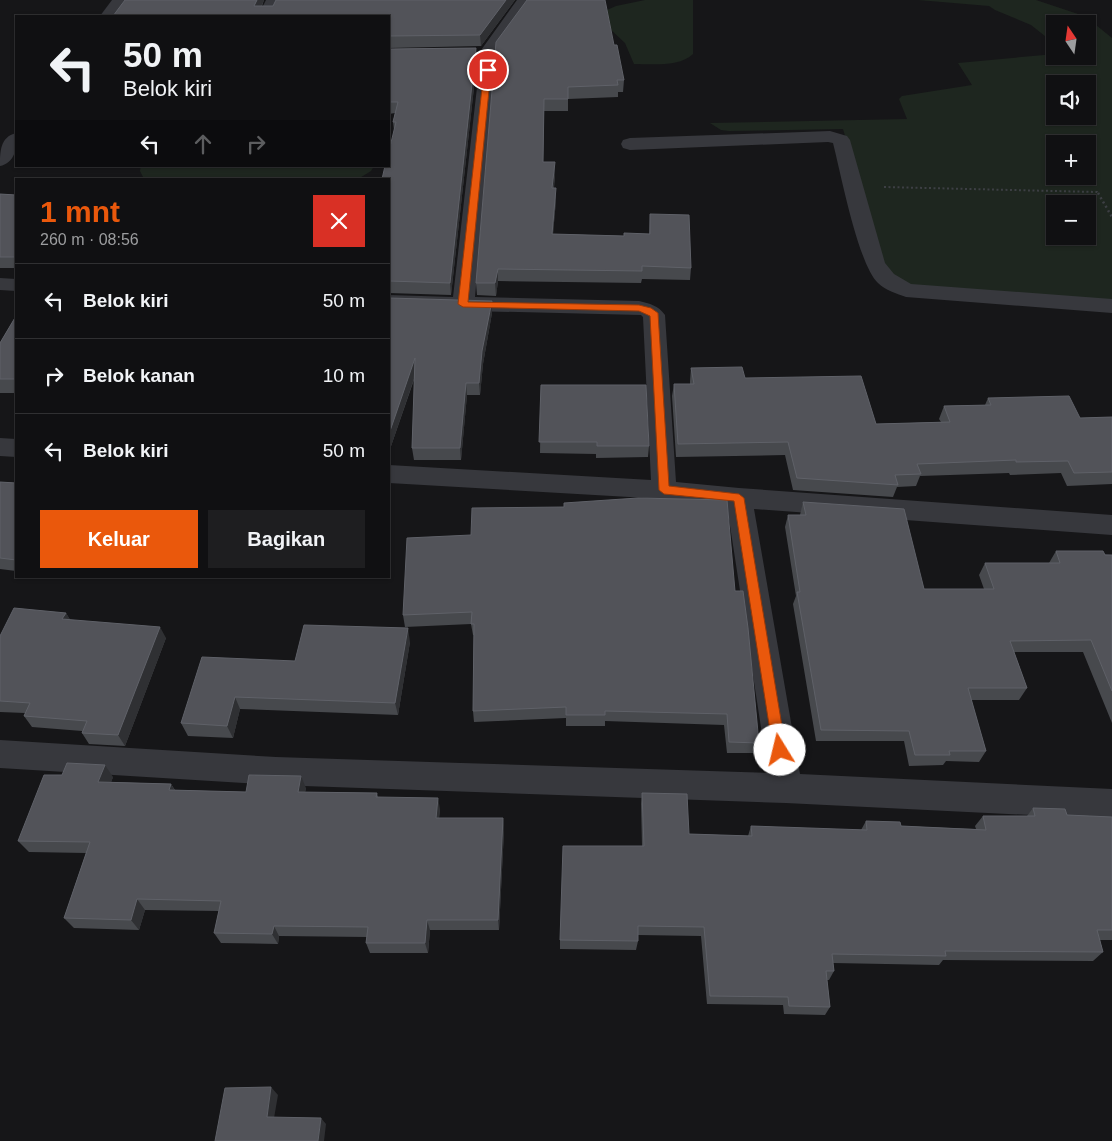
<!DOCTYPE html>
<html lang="id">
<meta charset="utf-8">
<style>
:root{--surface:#101012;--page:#1e1e20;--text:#f1f3f6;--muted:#9c9d9f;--line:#303032;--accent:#ea580c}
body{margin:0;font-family:Helvetica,sans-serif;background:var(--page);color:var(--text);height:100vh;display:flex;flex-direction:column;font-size:19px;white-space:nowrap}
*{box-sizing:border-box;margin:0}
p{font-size:16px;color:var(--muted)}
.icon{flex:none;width:28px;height:28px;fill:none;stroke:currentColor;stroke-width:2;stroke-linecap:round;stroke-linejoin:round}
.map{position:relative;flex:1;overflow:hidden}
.panel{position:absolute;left:15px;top:178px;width:375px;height:400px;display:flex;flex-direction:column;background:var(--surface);border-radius:0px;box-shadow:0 1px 4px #0004,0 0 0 1px var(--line)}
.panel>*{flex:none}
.banner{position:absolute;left:15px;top:15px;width:375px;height:152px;border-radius:0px;box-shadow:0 1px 4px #0004,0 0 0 1px var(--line);background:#101012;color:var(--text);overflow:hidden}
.needle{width:32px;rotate:347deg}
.tools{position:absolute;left:1046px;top:15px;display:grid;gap:10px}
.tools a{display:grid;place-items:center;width:50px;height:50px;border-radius:0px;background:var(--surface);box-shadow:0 1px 4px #0004,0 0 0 1px var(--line);font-size:25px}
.pin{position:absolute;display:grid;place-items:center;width:42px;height:42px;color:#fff;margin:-21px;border:2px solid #fff;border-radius:50%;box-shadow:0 1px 5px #0007}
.me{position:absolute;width:55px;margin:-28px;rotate:351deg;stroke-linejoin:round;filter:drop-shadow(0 0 4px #0008)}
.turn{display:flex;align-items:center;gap:18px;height:105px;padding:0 25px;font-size:22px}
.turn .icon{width:65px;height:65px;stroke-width:2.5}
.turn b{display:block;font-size:35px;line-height:42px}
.lanes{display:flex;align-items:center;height:48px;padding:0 25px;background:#0003;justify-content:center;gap:25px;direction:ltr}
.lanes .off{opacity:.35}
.round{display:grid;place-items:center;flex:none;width:52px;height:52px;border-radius:0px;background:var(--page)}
.head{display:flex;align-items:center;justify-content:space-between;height:85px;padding:0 25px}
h1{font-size:30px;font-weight:800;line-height:38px;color:var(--accent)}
.button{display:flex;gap:10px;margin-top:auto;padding:10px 25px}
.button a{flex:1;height:58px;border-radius:0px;background:var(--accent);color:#fff;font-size:20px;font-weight:800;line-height:58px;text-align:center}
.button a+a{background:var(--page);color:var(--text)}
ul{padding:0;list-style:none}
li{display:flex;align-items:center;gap:15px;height:75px;padding:0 25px;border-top:1px solid var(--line)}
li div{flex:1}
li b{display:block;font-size:19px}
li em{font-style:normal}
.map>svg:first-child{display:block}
.green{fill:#1e261f;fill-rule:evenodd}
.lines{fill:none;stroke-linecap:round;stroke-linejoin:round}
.path-far1{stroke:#3d3f44;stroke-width:2;stroke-dasharray:2 2.5;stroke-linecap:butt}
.path{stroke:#3d3f44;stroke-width:2.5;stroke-dasharray:2 3;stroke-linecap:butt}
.minor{fill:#37383d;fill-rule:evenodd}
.wall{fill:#47494d}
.shaded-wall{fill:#2f3033}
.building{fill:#525359;stroke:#5f6168}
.route{fill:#ea580c;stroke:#983908}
</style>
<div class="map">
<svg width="1112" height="1141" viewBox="0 0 1112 1141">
<rect width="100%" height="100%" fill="#161618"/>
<path class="green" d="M645,0h48v54c-13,13 -41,10 -59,10l-9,-21 -15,-14 -3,-19 9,-4z
M918,0h118l45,15 10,6 21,17v263l-196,-12 -29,-14 -44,-146 -114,2 -8,-1 -11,-7 197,-4 -8,-20 3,-3 70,-11 -14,-22 97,-9v2h33v-32h-33v20l-24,-19 -36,-15 -6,-4zM1055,84h33v32h-33zM1055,144h33v32h-33zM1055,204h33v32h-33z
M141,166h233l-3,5 -13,8h-214l-4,-8z"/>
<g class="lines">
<path class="path-far1" d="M884,187l213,5 1,2"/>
<path class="path" d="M1098,193l14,24"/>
<path class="minor" d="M112,0h16l-12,16h-16z
M266,0h16l-8,16h-16z
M517,0h16l-38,53v17l-20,227 164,4c11,3 19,4 26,14l11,167 63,6 373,27v20l-358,-26 46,265 312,15v30l-326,-16 -510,-18 -276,-17v-28l276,17 492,16 -41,-267 -63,-7 -275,-16v-18l262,15 -8,-163 -2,-2 -252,-6v-14l64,2 26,-227v-17z
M830,131l17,5 3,4 35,123 9,11 17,10 201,15v14l-206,-16c-9,-3 -21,-7 -28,-14 -20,-19 -37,-109 -45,-140l-5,-1 -198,8 -7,-2 -2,-4 2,-4 7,-2z
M16,133c1,14 0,29 -16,33 0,-14 0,-29 16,-33z
M0,278l16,1v12l-16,-1z
M0,438l16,1v18l-16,-1z"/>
</g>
<path class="wall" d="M125,0h139l-2,6h11l3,-6h239l-34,46 -92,2v-32z
M527,0l87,45 10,35 -1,12h-5v5l-50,2v12h-24l-1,51 12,13 -1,13 2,12 -3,34 71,2 25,-2 1,-20 41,54 -1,12 -48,-1 -1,4 -143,-2 -2,15 -19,-1 -1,-12z
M476,48l1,12 -26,235 -62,-2v-114l5,-49 -1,-8 2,-9 -6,1v-65z
M0,194l16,1v73h-16z
M389,298l103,15 -9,51 -3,31h-13l-6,65h-47l-2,-12 3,-71 -26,75z
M16,316v77h-16v-50z
M691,368l54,10 131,46 65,-2 -2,-3 5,-13 41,-1 3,-7 92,20 32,-1v67l-45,2 -6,-13 -51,2 -1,-2 -89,3 -4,10 -19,1 -4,10 -100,-7 -8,-35 -109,2 -4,-61 2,-12h16v-3z
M541,385l108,61 -1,11 -52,1v-4l-56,-1z
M0,482l16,1v88l-16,-2z
M803,502l121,87h60l-5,-14 6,-12h64l7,-12 56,4v168l-29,-71h-69l13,36 -8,12h-48l15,51 -7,11 -33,-1 -3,4 -34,1 -5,-25h-88l-23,-137 3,-8 -11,-69 3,-12h12z
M564,503l171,88 24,152 -3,10h-29l-3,-28 -119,-4v5h-39v-8l-92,4 -1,-11 1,-76h-1l-2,-11 -66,3 -2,-12 68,-80 93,-28z
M66,613l4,7 96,18 -41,108 -36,-2 -7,-11v-2l-50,-4 -8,-11 1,-3 -25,-1v-76z
M410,642l-12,73 -158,-6 -7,29 -45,-2 -7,-13 114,-62z
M113,777l-2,5 60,2 4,6 71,2 60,-4 -1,4 72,1 1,4 62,12 -1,9h64l1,12 -5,100h-69l-2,23h-58l-4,-10 1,-6 -88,-1 -1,8 -57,-1 -7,-10 5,-22 -74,-1 -6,20 -65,-2 -10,-10 22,-65 -57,-1 -11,-11z
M642,793l47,41 59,2 3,-10 110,4 5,-9 35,5 75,3 -1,-3 8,-10h44l6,-8 34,7 45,2v123h-12l3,12 -10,9 -150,-1 -4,5 -106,-2 1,8 -5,9h-2l3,27 -5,8 -41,-1 -1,-9 -76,-1 -6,-68 -63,-1v6l-2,9 -76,-1v-9l82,-94 -1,-42z"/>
<path class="shaded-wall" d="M257,0h7l-7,16 -3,-10z
M506,0h9l-34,46 -1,-11z
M476,48l1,12 -26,235 -1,-12z
M555,162v13l-3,25v-12z
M556,188v12l-4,46v-12z
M498,269v12l-2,15 -1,-13z
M492,301v12l-9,51 -3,31 -1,-12 3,-32z
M415,358l2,12 -28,82v-18z
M466,383l1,12 -6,65 -1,-12z
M66,613l7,11 -11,-5z
M160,627l6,11 -41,108 -7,-11z
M408,628l2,14 -12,73 -3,-12z
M235,697l5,12 -7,29 -6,-12z
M105,765l8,12 -6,17 -9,-12z
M301,776l5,12 -3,16 -5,-12z
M171,784l7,12 -9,-6z
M438,798l2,11 -2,20 -2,-11z
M503,818l1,12 -5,100 -1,-10z
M137,899l8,11 -6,20 -8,-10z
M427,920l3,10 -2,23 -3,-10z
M274,926l5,10 -1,8 -6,-10z
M271,1087l7,8 -5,29 -6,-7z
M321,1118l5,6 -2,17h-6z"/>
<path class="building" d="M125,0h132l-3,6h19l3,-6h230l-26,35 -91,1v-20h-276z
M527,0h78l9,45h3l7,35h-7l1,5 -50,2v12h-24l-1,63h12l-3,26h4l-4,46 72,2v-3l26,1v-20l39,1 2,53 -49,-2v5l-144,-2 -3,14h-19l20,-241z
M476,48l-26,235 -61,-2v-102h-7l3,-13h4v-15l7,-29h-3l5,-20h-9v-53z
M0,194l16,1v62h-16z
M389,298l103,3 -10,50 -3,32h-13l-6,65h-48l3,-90 -26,76z
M16,316v63h-16v-36z
M742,367l3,11 116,-2 15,48 74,-2 -6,-16 47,-1 -3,-7 81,-2 11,22 32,-1v55l-38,1 -6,-12 -52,1v-2l-99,4 4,10 -26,1 3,10 -101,-7 -9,-36 -110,2 -4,-60h20l-3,-16z
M541,385h105l3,61h-52v-4h-58z
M0,482l16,1v77l-16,-2z
M638,498l89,2 8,91h8l5,37 11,115 -30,-1 -2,-28 -122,-3v4h-39v-8l-93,4 1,-87h-3l1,-12 -69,3 4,-77 64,-3 1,-27 92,-1v-4z
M803,502l101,7 20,80h70l-9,-26h75l-4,-12h47l2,4h7v136l-21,-51 -81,1 17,47h-59l18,63h-37l1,4h-35l-6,-24 -88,-1 -24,-138h3l-12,-77h18z
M14,608l52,5 -4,6 98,8 -42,108 -36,-2 5,-12 -63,-5 6,-13 -30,-2v-65z
M304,625l104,3 -13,75 -160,-6 -8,29 -46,-3 21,-66 93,4z
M67,763l38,2 -7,17 73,2 -2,6 77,2 3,-17 52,1 -3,16 79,1 -1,4 62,1 -2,20h67l-5,102h-71l-2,23h-59l2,-16 -94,-1 -2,8 -58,-1 7,-32 -84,-2 -6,21 -67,-2 26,-76 -72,-1 26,-66h18z
M642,793l45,1 2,40 63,2 -1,-10 116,4 -1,-9 34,1 1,4 85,4 -3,-14h52l-2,-8 32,1 2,6 45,2v113h-15l6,22 -158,-1 1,5 -114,-2 2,17h-8l4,36 -41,-1 -1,-9 -78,-1 -6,-69 -66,-1v15l-78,-1 3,-94h81z
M271,1087l-4,30 54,1 -3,23h-103l10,-53z"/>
<path class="route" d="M488,68l3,2 -23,232 171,3 12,3 7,5 11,173 70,8 5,4 42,252 -2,4 -4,1 -5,-1 -2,-4 -39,-249 -70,-7 -5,-4 -9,-174 -11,-5 -176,-4 -5,-3 26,-234z"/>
</svg>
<div class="tools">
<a><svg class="needle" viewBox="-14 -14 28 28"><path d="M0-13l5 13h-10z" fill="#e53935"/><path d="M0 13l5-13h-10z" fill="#9c9d9f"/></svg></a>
<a><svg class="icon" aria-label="sound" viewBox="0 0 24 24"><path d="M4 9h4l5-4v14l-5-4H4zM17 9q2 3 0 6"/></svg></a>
<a>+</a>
<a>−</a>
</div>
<div class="pin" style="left:488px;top:70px;background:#d93025"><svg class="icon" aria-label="arrive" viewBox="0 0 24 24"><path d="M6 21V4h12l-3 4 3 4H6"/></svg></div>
<svg class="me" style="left:780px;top:750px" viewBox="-20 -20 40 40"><circle r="19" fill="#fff"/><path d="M0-13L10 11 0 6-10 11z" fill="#ea580c"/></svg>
<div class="banner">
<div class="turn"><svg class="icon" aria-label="left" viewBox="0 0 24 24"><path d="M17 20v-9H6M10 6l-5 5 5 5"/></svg><div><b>50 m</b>Belok kiri</div></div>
<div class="lanes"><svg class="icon" aria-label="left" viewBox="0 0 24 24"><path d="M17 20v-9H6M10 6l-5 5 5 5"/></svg><svg class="icon off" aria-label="ahead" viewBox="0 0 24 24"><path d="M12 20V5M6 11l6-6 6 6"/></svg><svg class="icon off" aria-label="right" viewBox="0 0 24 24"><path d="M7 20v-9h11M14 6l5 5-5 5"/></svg></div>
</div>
<section class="panel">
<div class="head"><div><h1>1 mnt</h1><p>260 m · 08:56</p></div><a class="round" style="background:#d93025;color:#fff"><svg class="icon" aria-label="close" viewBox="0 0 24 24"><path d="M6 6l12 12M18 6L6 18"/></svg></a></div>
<ul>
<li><svg class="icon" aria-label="left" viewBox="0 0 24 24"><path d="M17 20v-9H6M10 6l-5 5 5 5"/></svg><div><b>Belok kiri</b></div><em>50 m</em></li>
<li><svg class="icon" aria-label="right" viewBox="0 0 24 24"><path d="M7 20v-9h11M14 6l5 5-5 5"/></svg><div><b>Belok kanan</b></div><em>10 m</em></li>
<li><svg class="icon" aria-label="left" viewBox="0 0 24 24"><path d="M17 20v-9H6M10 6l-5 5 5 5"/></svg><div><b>Belok kiri</b></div><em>50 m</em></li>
</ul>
<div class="button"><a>Keluar</a><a>Bagikan</a></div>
</section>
</div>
